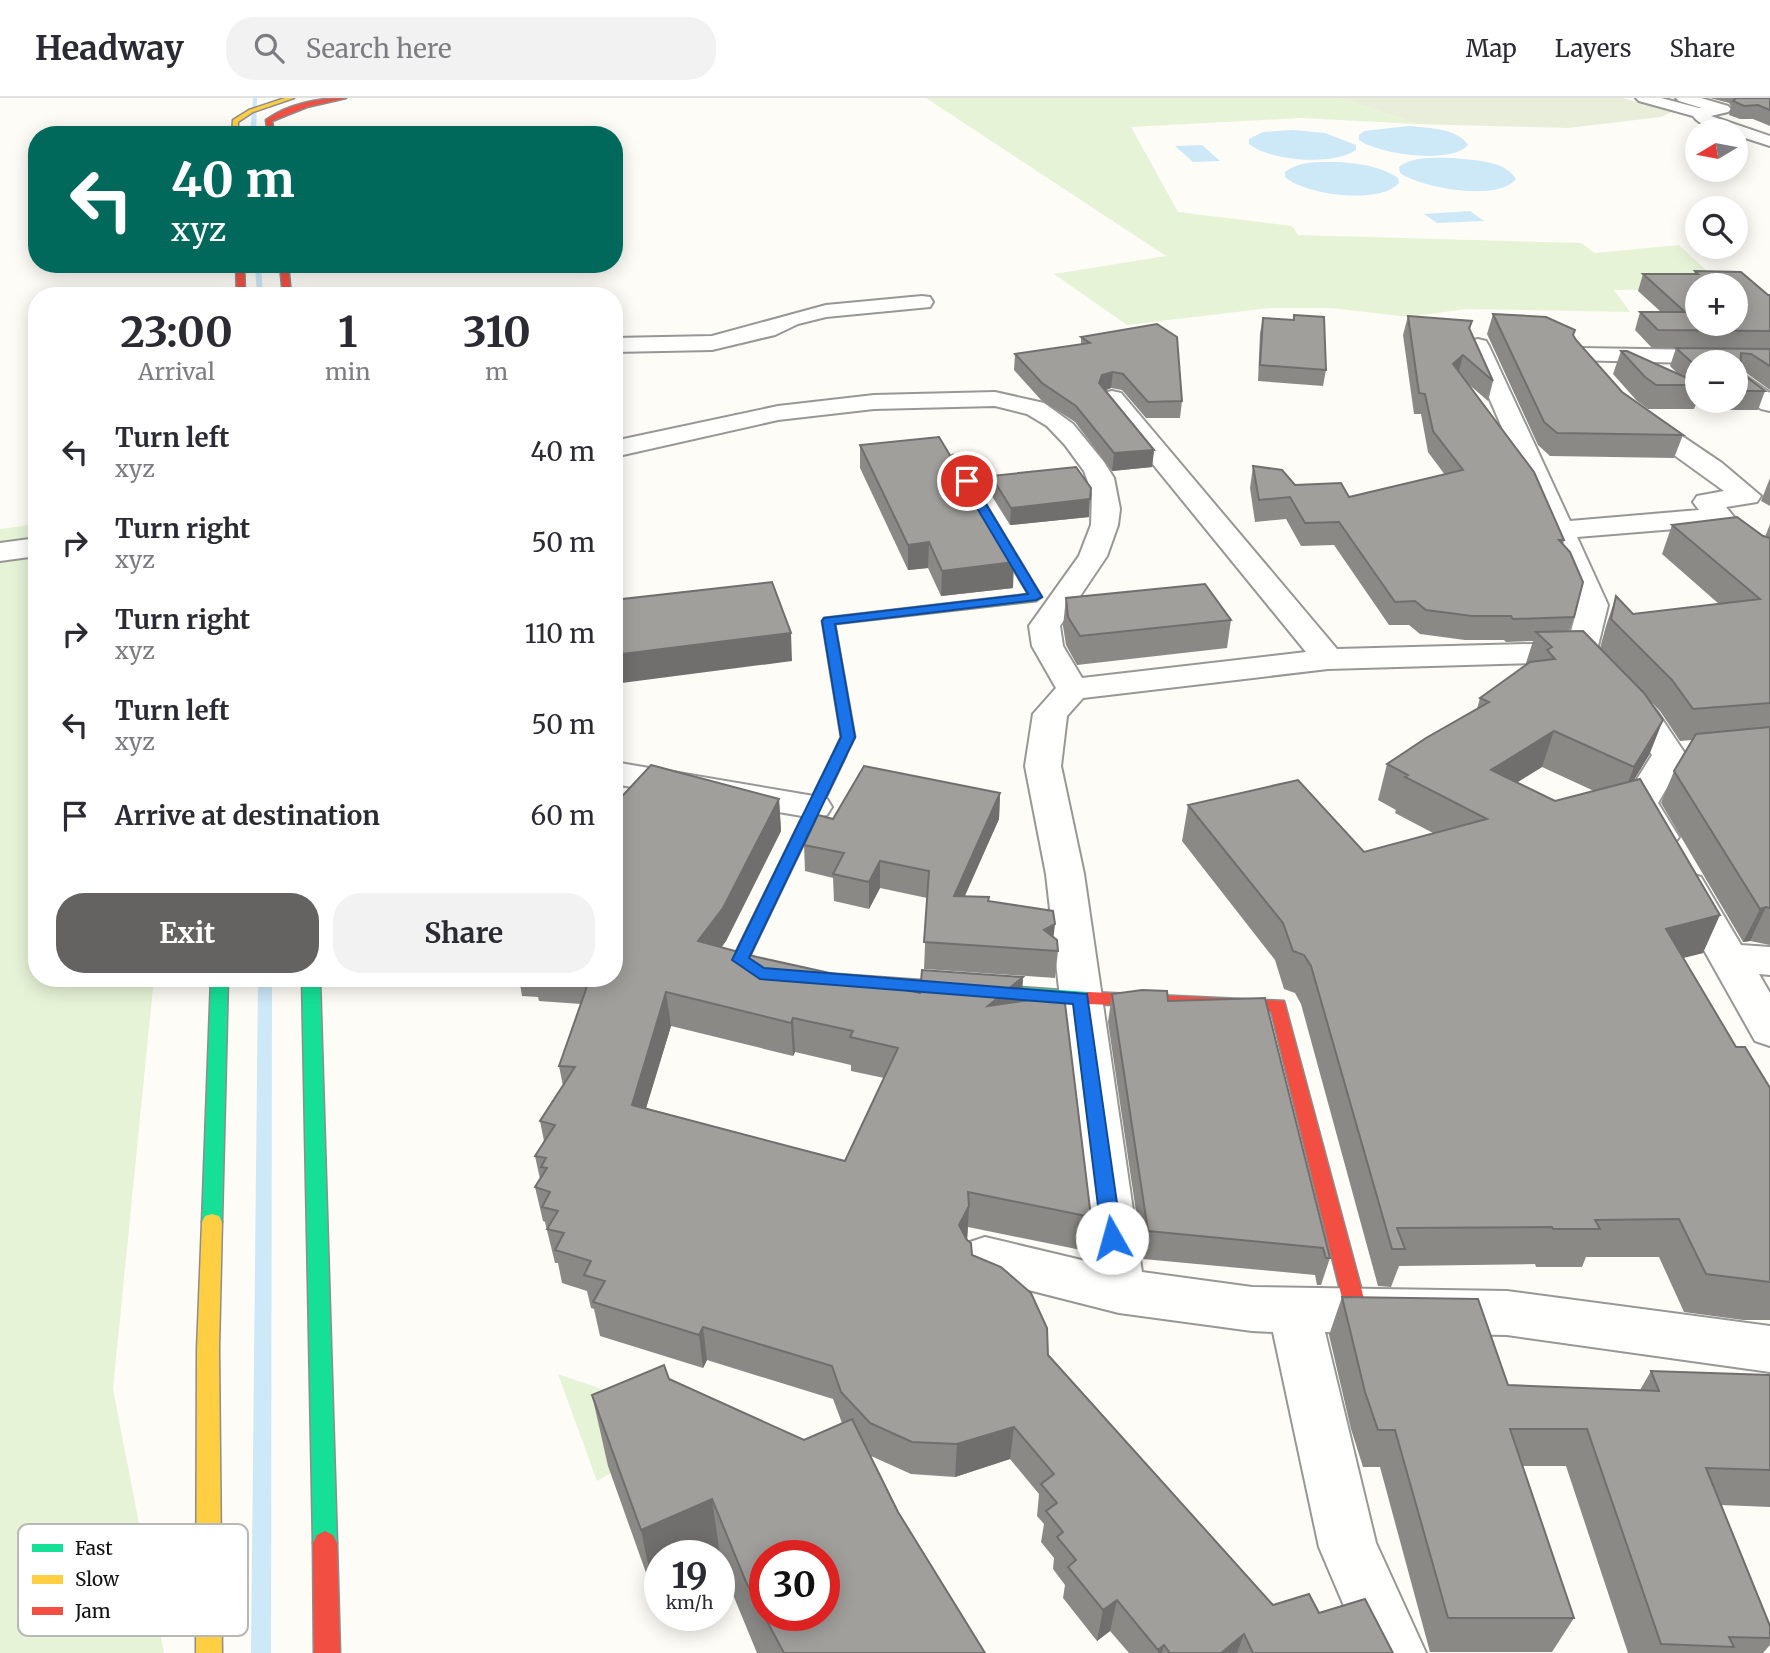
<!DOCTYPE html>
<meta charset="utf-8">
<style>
:root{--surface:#fff;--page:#f2f2f3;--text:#2b2b33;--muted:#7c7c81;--line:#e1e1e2;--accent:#646362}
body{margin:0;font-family:Merriweather,serif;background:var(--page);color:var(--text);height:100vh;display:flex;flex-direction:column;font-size:26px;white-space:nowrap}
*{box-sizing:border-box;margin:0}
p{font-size:23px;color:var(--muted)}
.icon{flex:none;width:38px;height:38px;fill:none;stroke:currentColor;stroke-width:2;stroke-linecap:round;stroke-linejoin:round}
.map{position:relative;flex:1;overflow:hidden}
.side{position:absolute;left:28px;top:189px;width:595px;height:700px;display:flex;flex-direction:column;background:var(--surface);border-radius:28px;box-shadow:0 4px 18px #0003}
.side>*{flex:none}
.top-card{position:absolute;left:28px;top:28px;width:595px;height:147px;border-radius:28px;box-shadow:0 4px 18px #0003;background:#00695c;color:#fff;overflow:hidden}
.needle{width:46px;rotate:260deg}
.controls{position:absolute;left:1685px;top:21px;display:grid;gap:14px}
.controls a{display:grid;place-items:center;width:63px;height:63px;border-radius:50%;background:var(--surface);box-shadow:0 4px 18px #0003;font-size:35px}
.speed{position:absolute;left:644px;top:1442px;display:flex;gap:14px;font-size:35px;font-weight:700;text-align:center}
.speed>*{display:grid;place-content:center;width:91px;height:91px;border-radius:50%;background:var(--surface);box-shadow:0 4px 18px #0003;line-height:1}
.speed small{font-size:18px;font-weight:400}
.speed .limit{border:10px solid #d22;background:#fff;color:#111}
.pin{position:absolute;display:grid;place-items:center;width:60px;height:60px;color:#fff;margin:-30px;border:4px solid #fff;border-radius:50%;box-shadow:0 2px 7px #0007}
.me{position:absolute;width:77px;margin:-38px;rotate:353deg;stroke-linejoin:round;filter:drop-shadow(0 0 5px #0008)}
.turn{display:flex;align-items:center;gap:24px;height:147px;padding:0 28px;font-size:32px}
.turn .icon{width:91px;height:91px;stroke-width:2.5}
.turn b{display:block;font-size:49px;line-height:60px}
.eta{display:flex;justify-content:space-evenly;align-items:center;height:119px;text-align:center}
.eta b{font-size:42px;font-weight:700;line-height:49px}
.button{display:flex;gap:14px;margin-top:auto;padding:14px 28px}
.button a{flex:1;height:80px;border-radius:28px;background:var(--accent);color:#fff;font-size:28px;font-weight:700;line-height:80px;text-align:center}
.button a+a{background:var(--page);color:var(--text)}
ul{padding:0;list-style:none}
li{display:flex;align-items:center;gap:21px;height:91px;padding:0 28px}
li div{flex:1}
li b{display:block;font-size:26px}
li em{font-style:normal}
header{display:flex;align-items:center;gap:42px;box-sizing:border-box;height:98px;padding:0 35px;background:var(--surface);border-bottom:2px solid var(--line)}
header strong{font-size:33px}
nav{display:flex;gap:38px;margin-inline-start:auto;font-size:24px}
.search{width:490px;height:63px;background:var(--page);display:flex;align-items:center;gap:18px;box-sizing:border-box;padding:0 24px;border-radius:28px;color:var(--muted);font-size:26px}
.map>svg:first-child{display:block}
.green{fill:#e7f3d7}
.cemetery{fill:#e9eedb}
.water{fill:#cde8f7}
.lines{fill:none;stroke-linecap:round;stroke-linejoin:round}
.stream{fill:#cde8f7;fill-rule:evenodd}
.street-casing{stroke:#979795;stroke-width:4}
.fast-casing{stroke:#8e8d8b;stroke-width:3}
.slow-casing{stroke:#8e8d8b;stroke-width:3}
.jam-casing{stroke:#8e8d8b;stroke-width:3}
.street{fill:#fffffe;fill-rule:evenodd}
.fast{fill:#16e098;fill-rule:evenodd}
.slow{fill:#ffcf43;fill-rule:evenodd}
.jam{fill:#f24e42;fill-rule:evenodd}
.wall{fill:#8a8986;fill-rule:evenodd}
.shaded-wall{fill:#716f6d}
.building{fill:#a19f9c;stroke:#716f6d;stroke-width:2;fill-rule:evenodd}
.route{fill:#1a73e8;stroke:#114b97;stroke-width:2}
.key{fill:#fff;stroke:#b8b8b8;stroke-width:2}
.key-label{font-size:19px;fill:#111}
</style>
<header>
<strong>Headway</strong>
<div class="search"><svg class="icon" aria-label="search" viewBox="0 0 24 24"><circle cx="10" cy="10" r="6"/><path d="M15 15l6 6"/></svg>Search here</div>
<nav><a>Map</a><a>Layers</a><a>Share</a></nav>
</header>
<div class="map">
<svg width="1770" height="1555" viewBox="0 0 1770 1555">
<rect width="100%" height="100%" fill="#fdfcf7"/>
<path class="green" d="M926,0h415l75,26 -114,-6 -171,9 47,85 114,14 6,9 283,8 14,10 84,-8 43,40h-24l-1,4 -83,1 16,22 -164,-3 -58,8 -77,-9h-61l-143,17 -73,-51 112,-18z
M37,426v454h117l-41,411 51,264h-164v-1124z
M558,1276l142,49 -103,58z"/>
<path class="cemetery" d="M1341,0h282l49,14 -11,5 -93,11 -152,-4z"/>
<path class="water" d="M1409,28c18,2 49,2 59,19 -18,20 -89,9 -109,-5v-5l5,-4z
M1293,32l32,3 31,12v5c-22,16 -86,11 -107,-6v-5l14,-7z
M1202,47l18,16 -27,1 -18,-16z
M1452,60c19,2 54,2 64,21 -17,23 -95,9 -116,-6l-1,-6c14,-11 36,-9 53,-9z
M1340,64c20,2 41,4 58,16l1,5c-19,22 -94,12 -114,-6v-5c15,-12 36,-10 55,-10z
M1470,113l14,10 -47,2 -13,-9z"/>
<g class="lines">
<path class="stream" d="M253,0h4l-1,37h-6z
M255,166h6l2,32h-6z
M258,880h14l-1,675h-20z"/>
<g class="street-casing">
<path id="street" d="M1636,0h25l38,10h3l-23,-7 -3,-3h25l27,8 3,3 -3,3 -17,4 59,20v10l-34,-11v-4c-13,0 -36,-4 -43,-15l-54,-15z
M922,198l8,1 3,5 -3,5 -104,10 -28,7 -23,11 -63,15 -98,2v-14l98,-2 114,-31z
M1478,241l8,2 3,5 81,175 129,-11 -6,-8 4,-6 27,-5 -97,-70 -3,-5 3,-5 9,-2 9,2 77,52 39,33 -4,6 -31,5 20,25 24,16v22c-24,-6 -44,-25 -58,-44l-135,11 31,68 -11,45 61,63 28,42 -28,48 21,34 -6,8 -13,4 -13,-4 -25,-42 30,-48 -19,-29 -60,-64 -245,7 -245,29 -16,18 -6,50 23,108 58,398 110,15 255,4 263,35v46l-263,-37 -182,-3 51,211 50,110h-62l-45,-106 -46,-215 -21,-1 -133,-18 -134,-34 -18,-6 -7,-15 7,-15 18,-6 105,25 -44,-388 -21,-108 8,-52 23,-26 -24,-42 -3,-20 50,-70 12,-31 1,-32 -8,-22 -19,-26 -18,-19 -20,-12 -32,-8 -121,3 -96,11 -164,37v-16l164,-35 96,-11 121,-3 49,11 29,21 31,38 10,16 6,31 -2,16 -11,31 -47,70 3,20 19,32 224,-26 -203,-249 -3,-5 3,-5 9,-2 9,2 216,256 231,-6 10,-38 -111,-259 3,-5z
M1580,250l190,3v14l-198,-5 -3,-5 3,-5z
M1736,275l8,2 26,18v18l-9,-2 -25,-18z
M37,440v18l-37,5v-18z
M614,664l200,34 13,3 5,8 -5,8 -13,3 -200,-34z
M1687,775l14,4 40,68 29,2v28l-11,-1 11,19v53l-15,-5 -87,-155 5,-9z"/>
</g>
<g class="fast-casing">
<path id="fast" d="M953,357l5,3 84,139 -6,4 -201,23 20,113 -11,22h-10l-2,-3 9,-19 -19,-116 2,-3 204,-24 -80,-136z
M822,875l266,19 6,2 3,4 -3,4 -6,2 -266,-19 -6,-2 -3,-4 3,-4z
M211,880h17l-6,244 -3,6 -7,2 -7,-2 -3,-6z
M302,880h18l17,565 -4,8 -8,4 -8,-4 -4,-8z"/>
</g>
<g class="slow-casing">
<path id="slow" d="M285,0h9l-41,14 -15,10v13h-6l1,-15 16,-10z
M839,654l7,4 -97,202 15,10 58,5 6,2 3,4 -3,4 -6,2 -62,-5 -6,-2 -22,-18 100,-204z
M212,1116l7,2 3,6 -3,127 3,304h-26l1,-304 5,-127 3,-6z"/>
</g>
<g class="jam-casing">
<path id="jam" d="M346,0l-39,9 -35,14 2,14h-6l-2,-15c22,-16 53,-22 80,-22z
M236,166h8l1,32h-8z
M280,166h8l3,32h-8z
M1088,894l196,9 83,309 -4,6 -7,3 -7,-3 -4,-6 -74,-299 -183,-7 -6,-2 -3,-4 3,-4z
M325,1433l8,4 4,8 3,110h-26l-1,-110 4,-8z"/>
</g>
<use href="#street" class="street"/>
<use href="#fast" class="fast"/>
<use href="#slow" class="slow"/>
<use href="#jam" class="jam"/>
</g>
<path class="wall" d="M1710,0h60v28l-17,-7h-13l-11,-4 2,-9 -2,-3z
M1695,173l75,24v95l-25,-18h-5l25,19 -7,19h-45l-8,-9h31v-39h-38v37l-4,10h-46l-11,-8 -24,-27 8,-23 58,24 -9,-9 6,-18h-24l-17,-18 5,-18h21l-23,-21 5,-17h51z
M1493,216l80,21 3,5 46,52 61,43 -9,23 -124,-2 -12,-11 -51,-111z
M1294,217l32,55 -3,16 -65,-5 2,-48 3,-15 30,2z
M1408,218l64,5 -2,9 23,51 -5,20 -22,-19 98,158 -1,5 11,72 -5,14 31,17 6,-22 10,-30 17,18 86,-10 -57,-50 10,-29 93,12 5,-13v421l-20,-4 -7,1 -82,-139 13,-32 18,-31 -12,1 -20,-30 -10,-10 13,19 -14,35 -16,26 70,172 -20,5 53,89 34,41v232h-27l-59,-8 -25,-55h-73l-4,10h-46l-1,-3 -136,2 -8,21 -13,-1 -77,-282 -6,-11 -11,-4 -9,-29 -93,-119 6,-36 176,47 69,-19 -38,-20 1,-3 -18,-10 9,-36 90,-55 3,-11 45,-32 8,-25 -27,1 -2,-2h-39l-45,-6 -11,-9h-20l-55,-80 -33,1 -15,-27 -31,3 -5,-34 3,-22 42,19 54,12 96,-22 -17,-23 -7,-38h-7l-11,-79zM1542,669l52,24 -39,10 -38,-19z
M1081,239l101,64 -2,17h-34l-24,-28 -11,-2 -7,3 50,59 -2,17 -40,4 -37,-49 -34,-22 -27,-30 1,-16 66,-10z
M860,347l153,143 -72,8 -13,-28 -20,2 -48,-102z
M991,378l98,41 -79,8 -20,-32z
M1770,380v28l-9,-5z
M1066,500l165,22 -4,28 -150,17 -11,-20 -3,-19z
M1000,695l-1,26 -35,77 24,5 65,37 5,13 -3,27 -131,-9 3,-71 -47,-10 -11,21 -35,-8 -1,-23 -28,-7 -1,-26z
M779,701l2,32 -55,110 -5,6 36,10 163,36 103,-16 -2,24 70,216 -5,34 -118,-24 -1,14 5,14 76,100 225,250 46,8 74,40h-264l-19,-22 -13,10 -34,-43 2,-13 -12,-16 1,-11 -13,-16 3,-18 -7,-8 2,-22 -29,-35 -55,18 -44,-3 -40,-18 27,56 87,141h-228l-35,-85 -3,1v-13h-59v40l-5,2 -47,-132 -16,-71 77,-16 135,61 38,-17 -9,-24 -126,-39 -4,8 -103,-32 -6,-27 -3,-1 -4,-17 -25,-8 -4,-20h-3l-10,-41 -2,-1 -8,-34 5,-8 -5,-23 9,-15 -4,-20 23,-35 -4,-20 22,-62 -42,-3 -1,-4 -16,-1 -3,-18h95zM671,928l122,30 2,-4 56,13v6l33,7 -39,83 -199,-53z
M1112,896l56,7 162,257 -9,27h-4l-2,-10 -172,-16 -35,-237z
M1342,1199l166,88 132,5 11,-19 119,4v132l-49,-2 49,121v19l-7,8h-135l-62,-187h-44l52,152 -22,34h-122l-50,-185h-17l-12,-38 -22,-94z"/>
<path class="shaded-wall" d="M1463,257l-5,20 -5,-11z
M1113,274l-2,16 -10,4 -2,-9 3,-8z
M1154,352l-2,17 -40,4 2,-18z
M1090,401l-1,18 -79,8 1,-17z
M929,444l-1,26 -20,2v-25z
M1014,464l-1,26 -72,8 1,-25z
M791,535l1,28 -178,23v-29z
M1663,622l-14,35 -29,48 14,-36z
M1554,633l-12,36 -62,39 11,-36z
M1000,695l-1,26 -46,104 1,-27z
M779,701l2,32 -55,110 -24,34 -4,-34z
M880,763v27l-11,21v-27z
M1766,809l-16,34 -7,1 17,-33z
M1720,817l-17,38 -53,13 16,-37z
M1055,826l-3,27 -8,-21z
M1023,879l-2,34 -33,-5z
M666,894l5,34 -34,112 -5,-33z
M793,920l2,34 -2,4 -2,-33z
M969,1108l-2,34 -8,-15z
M703,1229l4,33 -4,8 -4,-33z
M1014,1329l-4,32 -55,18 2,-33z
M712,1401l10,69 -3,1v-13h-59v40l-5,2 -14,-68z
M1117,1502l-7,31 -13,10 6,-31z
M1244,1536l-7,19h-16z
M1164,1547l-2,8h-4v-3z"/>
<path class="building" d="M1736,0h34v12l-12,-5 -14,1 -11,-5z
M1695,173l46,1 27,23h2v36l-112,-1 -18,-18h45l-42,-38h55zM1698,187h38v39h-38z
M1493,216l53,3 29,13 -2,5 3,5 46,52 61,43 -126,-2 -13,-11z
M1294,217l30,2 2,53 -66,-5 3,-47 31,2z
M1408,218l64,5 -3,7 24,53 -30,-26 -10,9 81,108 30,68h-5l11,12 13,30 -9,35 -61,2 -2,-3h-39l-46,-6 -11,-9 -20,1 -56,-80 -34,1 -15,-26 -31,3 -6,-34 29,4 13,15 46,-2 8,14 114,-27 -30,-39 -8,-37 -6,-1z
M1157,226l20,13 5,64 -34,1 -25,-28 -10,-2 -11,3 -3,8 55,67 -40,3 -38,-47 -34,-23 -27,-29 75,-11 -9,-6z
M1676,250l94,1v17l-19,-12 -10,-1 -1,19 25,19h-29v-29h-38v6z
M1621,253h6l71,32v2h-42l-11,-8z
M939,339l75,125 -72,9 -13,-29 -21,3 -48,-100z
M1076,369l15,21 -1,11 -79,9 -20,-32z
M1737,419l26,19 7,2v165l-77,6 -21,-29 -61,-61 5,-23 17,18 127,-15 -88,-74z
M772,484l19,51 -177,22v-55z
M1205,486l26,36 -151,16 -12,-19 -2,-19z
M1583,533l61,62 19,27 -29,47 -80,-36 -63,39 64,31 85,-22 80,136 -54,14 70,118h9l25,41v194l-64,-8 -27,-55 -84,1 5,9h-47l-1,-2 -155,1 8,21h-13l-81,-283 -7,-11 -11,-4 -10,-28 -95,-118 110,-25 66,72 123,-33 -82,-42 3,-2 -21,-11 39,-26 63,-36 -9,-4 50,-36 25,-3 -8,-9 5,-3 -16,-15z
M1770,629v181l-4,-1 -6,2 -86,-138 22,-37z
M651,667l128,34 -56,109 -25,33 59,16 163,36 2,-23 101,7 -35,29 76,-11 27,222 -123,-25 1,14 -10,19 8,15 4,3 1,12 29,12 30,26 16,35 1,27 225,250 36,-11 10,19 46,-14 28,54h-140l-9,-19 -23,19h-51l-6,-8 -6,5 -41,-50 -14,10 -35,-43 8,-7 -19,-23 6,-5 -17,-21 11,-8 -16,-19 13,-10 -40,-47 -57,17 -45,-2 -42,-19 -29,-31 -9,-26 -129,-39 -4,8 -106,-33 12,-21 -21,-6 7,-14 -36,-11 9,-17 -17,-4 11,-18 -16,-4 8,-15 -15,-5 12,-19 -6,-1 5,-9 -11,-2 20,-31 -15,-4 35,-54 -16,-1 31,-88h24v-173zM666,894l125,31 2,-5 60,13 -3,6 48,11 -53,113 -213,-56z
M864,668l136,27 -46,103 35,1 -1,4 65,10 2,13 -11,6 13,10 1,11 -134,-9 5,-71 -49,-10 -11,21 -36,-8 11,-21 -40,-8 14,-30 15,4z
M1142,892l25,1 1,10 97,-3 65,260h-4l-3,-10 -175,-17 -36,-237z
M1342,1199l136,2 30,86 151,6 -8,-20 119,4v95l-64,-2 64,158v12l-41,-1 5,10 -73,-3 -74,-215h-77l64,189h-126l-53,-188h-17l-13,-38z
M664,1267l5,14 135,61 48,-21 46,93 87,141h-201l-38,-71 -34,-83 -71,31 -49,-135zM765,1458h59v59h-59z"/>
<path class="route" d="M967,380l5,3 70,116 -6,3 -201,24 20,113 -106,221 15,10 323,26 35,244 -3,6 -7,3 -7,-3 -3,-6 -29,-234 -313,-25 -28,-19 109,-223 -19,-116 2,-3 204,-24 -67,-113z"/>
<rect x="18" y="1426" width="230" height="112" rx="10" class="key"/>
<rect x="32" y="1446" width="31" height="8" fill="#16e098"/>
<rect x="32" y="1477" width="31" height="9" fill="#ffcf43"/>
<rect x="32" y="1509" width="31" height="8" fill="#f24e42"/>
<g class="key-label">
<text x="75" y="1457">Fast</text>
<text x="75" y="1488">Slow</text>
<text x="75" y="1520">Jam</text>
</g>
</svg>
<div class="controls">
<a><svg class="needle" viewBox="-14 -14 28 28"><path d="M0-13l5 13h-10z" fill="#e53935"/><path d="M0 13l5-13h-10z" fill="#7c7c81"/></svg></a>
<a><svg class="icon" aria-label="search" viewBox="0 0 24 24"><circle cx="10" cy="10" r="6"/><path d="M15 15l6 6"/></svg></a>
<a>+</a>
<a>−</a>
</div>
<div class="speed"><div>19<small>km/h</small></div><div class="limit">30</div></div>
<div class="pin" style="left:967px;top:383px;background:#d93025"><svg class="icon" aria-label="arrive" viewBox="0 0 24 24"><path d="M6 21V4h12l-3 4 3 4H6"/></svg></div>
<svg class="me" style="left:1112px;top:1140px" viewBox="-20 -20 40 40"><circle r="19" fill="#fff"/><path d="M0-13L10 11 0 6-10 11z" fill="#1a73e8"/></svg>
<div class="top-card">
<div class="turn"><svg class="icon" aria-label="left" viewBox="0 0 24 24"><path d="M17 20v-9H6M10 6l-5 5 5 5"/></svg><div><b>40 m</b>xyz</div></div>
</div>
<section class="side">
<div class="eta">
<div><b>23:00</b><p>Arrival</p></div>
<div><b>1</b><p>min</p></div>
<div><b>310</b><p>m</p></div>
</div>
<ul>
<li><svg class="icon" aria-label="left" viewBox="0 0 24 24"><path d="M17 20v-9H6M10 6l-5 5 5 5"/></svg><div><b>Turn left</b><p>xyz</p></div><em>40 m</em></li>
<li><svg class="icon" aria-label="right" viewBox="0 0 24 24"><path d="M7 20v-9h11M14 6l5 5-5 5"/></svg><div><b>Turn right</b><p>xyz</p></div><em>50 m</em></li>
<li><svg class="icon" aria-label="right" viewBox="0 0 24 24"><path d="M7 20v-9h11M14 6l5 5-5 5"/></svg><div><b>Turn right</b><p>xyz</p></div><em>110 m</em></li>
<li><svg class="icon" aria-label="left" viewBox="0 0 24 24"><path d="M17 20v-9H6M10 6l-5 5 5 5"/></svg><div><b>Turn left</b><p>xyz</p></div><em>50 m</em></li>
<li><svg class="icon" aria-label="arrive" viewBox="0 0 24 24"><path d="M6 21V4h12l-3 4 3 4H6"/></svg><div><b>Arrive at destination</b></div><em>60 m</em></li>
</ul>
<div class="button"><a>Exit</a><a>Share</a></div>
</section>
</div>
